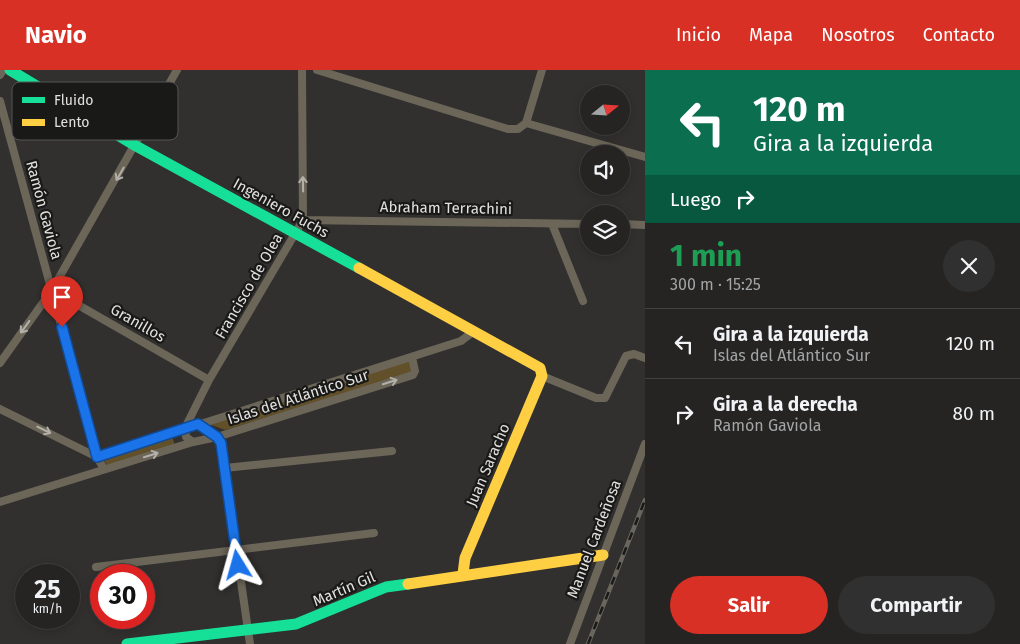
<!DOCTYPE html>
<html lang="es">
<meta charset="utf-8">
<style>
:root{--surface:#252423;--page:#313030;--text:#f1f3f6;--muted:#a3a4a6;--line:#424141;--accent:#d93025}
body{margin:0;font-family:"Fira Sans",sans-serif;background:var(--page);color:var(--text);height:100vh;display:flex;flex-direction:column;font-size:19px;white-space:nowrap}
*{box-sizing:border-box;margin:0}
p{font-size:16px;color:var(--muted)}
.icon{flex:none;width:28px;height:28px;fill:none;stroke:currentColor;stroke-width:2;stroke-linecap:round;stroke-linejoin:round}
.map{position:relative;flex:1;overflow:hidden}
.details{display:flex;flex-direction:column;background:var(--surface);width:375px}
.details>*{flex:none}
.top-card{background:#0b6e4f;color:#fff;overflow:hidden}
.needle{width:32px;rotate:72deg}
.controls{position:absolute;left:580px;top:15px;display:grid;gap:10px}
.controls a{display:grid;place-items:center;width:50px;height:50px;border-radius:50%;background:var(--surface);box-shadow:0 2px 8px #0003,0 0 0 1px var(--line);font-size:25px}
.speed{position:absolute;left:15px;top:494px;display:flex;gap:10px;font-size:25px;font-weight:700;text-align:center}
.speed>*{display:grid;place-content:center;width:65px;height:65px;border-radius:50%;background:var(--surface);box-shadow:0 2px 8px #0003,0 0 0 1px var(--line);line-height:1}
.speed small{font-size:12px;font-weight:400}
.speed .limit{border:8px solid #d22;background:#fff;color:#111}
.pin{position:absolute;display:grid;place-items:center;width:42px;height:42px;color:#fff;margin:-51px -21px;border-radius:50% 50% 50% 0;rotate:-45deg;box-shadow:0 0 5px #0007}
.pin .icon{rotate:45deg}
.me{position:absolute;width:55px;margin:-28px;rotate:352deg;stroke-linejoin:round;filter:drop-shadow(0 0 4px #0008)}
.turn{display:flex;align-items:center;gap:18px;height:105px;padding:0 25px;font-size:22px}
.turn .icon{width:65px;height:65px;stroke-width:2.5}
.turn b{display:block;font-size:35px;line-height:42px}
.then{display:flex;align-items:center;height:48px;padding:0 25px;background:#0003;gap:10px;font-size:19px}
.round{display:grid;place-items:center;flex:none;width:52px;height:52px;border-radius:26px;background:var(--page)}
.headline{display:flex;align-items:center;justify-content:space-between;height:85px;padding:0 25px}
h1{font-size:30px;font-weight:700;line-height:38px;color:#1e9e55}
.button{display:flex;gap:10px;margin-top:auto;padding:10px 25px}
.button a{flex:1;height:58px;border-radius:30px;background:var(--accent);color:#fff;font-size:20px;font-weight:700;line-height:58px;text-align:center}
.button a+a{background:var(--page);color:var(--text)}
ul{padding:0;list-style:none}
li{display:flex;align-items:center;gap:15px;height:70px;padding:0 25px;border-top:1px solid var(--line)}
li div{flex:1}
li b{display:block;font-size:19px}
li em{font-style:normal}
header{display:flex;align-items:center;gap:30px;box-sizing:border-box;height:70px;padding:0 25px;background:var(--accent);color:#fff}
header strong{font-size:24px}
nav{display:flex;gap:28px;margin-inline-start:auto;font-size:18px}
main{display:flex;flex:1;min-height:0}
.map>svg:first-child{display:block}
.green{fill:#615029}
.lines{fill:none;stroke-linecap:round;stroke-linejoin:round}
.street{stroke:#6c6659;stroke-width:8}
.fast{stroke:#16e098;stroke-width:11}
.slow{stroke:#ffcf43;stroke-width:11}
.rail-casing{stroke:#69665e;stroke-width:4.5}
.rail{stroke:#191918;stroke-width:2.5;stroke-dasharray:8;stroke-linecap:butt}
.oneway{stroke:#b3b0a9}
.route-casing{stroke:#114b97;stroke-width:12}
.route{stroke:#1a73e8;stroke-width:9}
.labels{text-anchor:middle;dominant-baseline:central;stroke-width:4.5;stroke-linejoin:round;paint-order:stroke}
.street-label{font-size:15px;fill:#e2e1df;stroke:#191918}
.key{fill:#191918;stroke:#555554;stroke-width:1}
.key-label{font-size:14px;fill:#e2e1df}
</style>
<header>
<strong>Navio</strong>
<nav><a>Inicio</a><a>Mapa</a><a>Nosotros</a><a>Contacto</a></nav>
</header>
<main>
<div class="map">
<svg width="645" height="574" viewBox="0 0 645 574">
<rect width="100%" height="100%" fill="#31302f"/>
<path class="green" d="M410,290l3,12 -188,58 -19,-7z
M172,366l3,10 -68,19 -4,-6z"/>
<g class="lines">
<path class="street" d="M317,0l191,59h10l8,-6
M0,5l3,-5
M0,31l97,356 7,12
M526,53l119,34
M526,53l16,-53
M303,150l286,4
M552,154l31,77
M621,154l24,1
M52,220l157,90
M0,293l52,-73 125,-220
M542,306l54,22h9l21,-42 8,-2 11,4
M0,339l97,48
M198,354l19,13 4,6 29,201
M193,372l-7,-5 -1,-9 24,-48 94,-160 -1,-150
M97,387l364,-116 13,-10
M225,398l167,-17
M0,432l193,-60 24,-5 196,-62 2,-4 -3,-14
M96,497l278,-34
M570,574l75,-200"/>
<path class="fast" d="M10,0l126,76 223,122
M127,574l169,-20 90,-37 22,-3"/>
<path class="slow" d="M359,198l181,100 2,8 -77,182 -2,16
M408,514l195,-29"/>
<g class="rail-casing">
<path id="rail" d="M588,574l57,-144"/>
</g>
<use href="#rail" class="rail"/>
</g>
<defs><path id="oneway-shaft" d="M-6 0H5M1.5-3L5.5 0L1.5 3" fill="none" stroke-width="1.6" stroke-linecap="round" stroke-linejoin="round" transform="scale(1.25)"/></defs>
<g class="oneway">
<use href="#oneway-shaft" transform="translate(120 104) rotate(120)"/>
<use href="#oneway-shaft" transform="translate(303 114) rotate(-91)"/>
<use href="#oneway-shaft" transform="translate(25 257) rotate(126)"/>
<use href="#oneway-shaft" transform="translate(390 312) rotate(-18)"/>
<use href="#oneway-shaft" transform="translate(44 360) rotate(26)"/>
<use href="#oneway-shaft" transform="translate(151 385) rotate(-17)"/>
</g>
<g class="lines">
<g class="route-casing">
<path id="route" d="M62,257l35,130 101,-33 19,13 4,6 17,122"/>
</g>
<use href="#route" class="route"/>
</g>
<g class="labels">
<g class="street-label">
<text transform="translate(281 138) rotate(29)">Ingeniero Fuchs</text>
<text transform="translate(446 138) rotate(1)">Abraham Terrachini</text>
<text transform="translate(44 140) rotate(75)">Ramón Gaviola</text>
<text transform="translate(249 216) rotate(-60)">Francisco de Olea</text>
<text transform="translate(138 253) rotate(30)">Granillos</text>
<text transform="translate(298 327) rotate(-18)">Islas del Atlántico Sur</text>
<text transform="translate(488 395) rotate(-67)">Juan Saracho</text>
<text transform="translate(594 469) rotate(-69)">Manuel Cardeñosa</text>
<text transform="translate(344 519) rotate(-23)">Martín Gil</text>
</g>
</g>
<rect x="12" y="12" width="166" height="58" rx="8" class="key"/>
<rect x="22" y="27" width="23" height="6" fill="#16e098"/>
<rect x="22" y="49" width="23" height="7" fill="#ffcf43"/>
<g class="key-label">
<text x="54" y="35">Fluido</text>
<text x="54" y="57">Lento</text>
</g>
</svg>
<div class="controls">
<a><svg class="needle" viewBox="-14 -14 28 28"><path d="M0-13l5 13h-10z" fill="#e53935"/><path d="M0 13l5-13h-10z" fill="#a3a4a6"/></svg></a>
<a><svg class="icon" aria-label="sound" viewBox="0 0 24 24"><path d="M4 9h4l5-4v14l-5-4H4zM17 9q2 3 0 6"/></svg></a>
<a><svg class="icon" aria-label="layers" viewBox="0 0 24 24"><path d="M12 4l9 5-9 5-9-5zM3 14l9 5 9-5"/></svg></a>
</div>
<div class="speed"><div>25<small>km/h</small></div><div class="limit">30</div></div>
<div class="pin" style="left:62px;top:257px;background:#d93025"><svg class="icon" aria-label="arrive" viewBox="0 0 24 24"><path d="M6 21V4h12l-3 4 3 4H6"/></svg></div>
<svg class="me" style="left:238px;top:495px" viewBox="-20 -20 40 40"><path d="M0-17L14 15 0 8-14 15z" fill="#1a73e8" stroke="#fff" stroke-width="4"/></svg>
</div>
<section class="details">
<div class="top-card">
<div class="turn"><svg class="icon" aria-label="left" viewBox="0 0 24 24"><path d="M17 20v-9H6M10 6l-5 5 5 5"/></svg><div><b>120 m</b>Gira a la izquierda</div></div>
<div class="then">Luego<svg class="icon" aria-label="right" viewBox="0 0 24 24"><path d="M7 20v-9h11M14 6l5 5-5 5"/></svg></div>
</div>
<div class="headline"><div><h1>1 min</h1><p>300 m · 15:25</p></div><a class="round"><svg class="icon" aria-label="close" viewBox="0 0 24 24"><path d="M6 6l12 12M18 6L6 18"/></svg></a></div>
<ul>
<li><svg class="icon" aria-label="left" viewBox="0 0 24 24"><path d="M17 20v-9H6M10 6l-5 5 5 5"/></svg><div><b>Gira a la izquierda</b><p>Islas del Atlántico Sur</p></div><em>120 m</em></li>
<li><svg class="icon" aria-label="right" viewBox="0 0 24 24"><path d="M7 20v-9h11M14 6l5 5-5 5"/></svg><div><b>Gira a la derecha</b><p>Ramón Gaviola</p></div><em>80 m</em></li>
</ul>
<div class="button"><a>Salir</a><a>Compartir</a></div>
</section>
</main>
